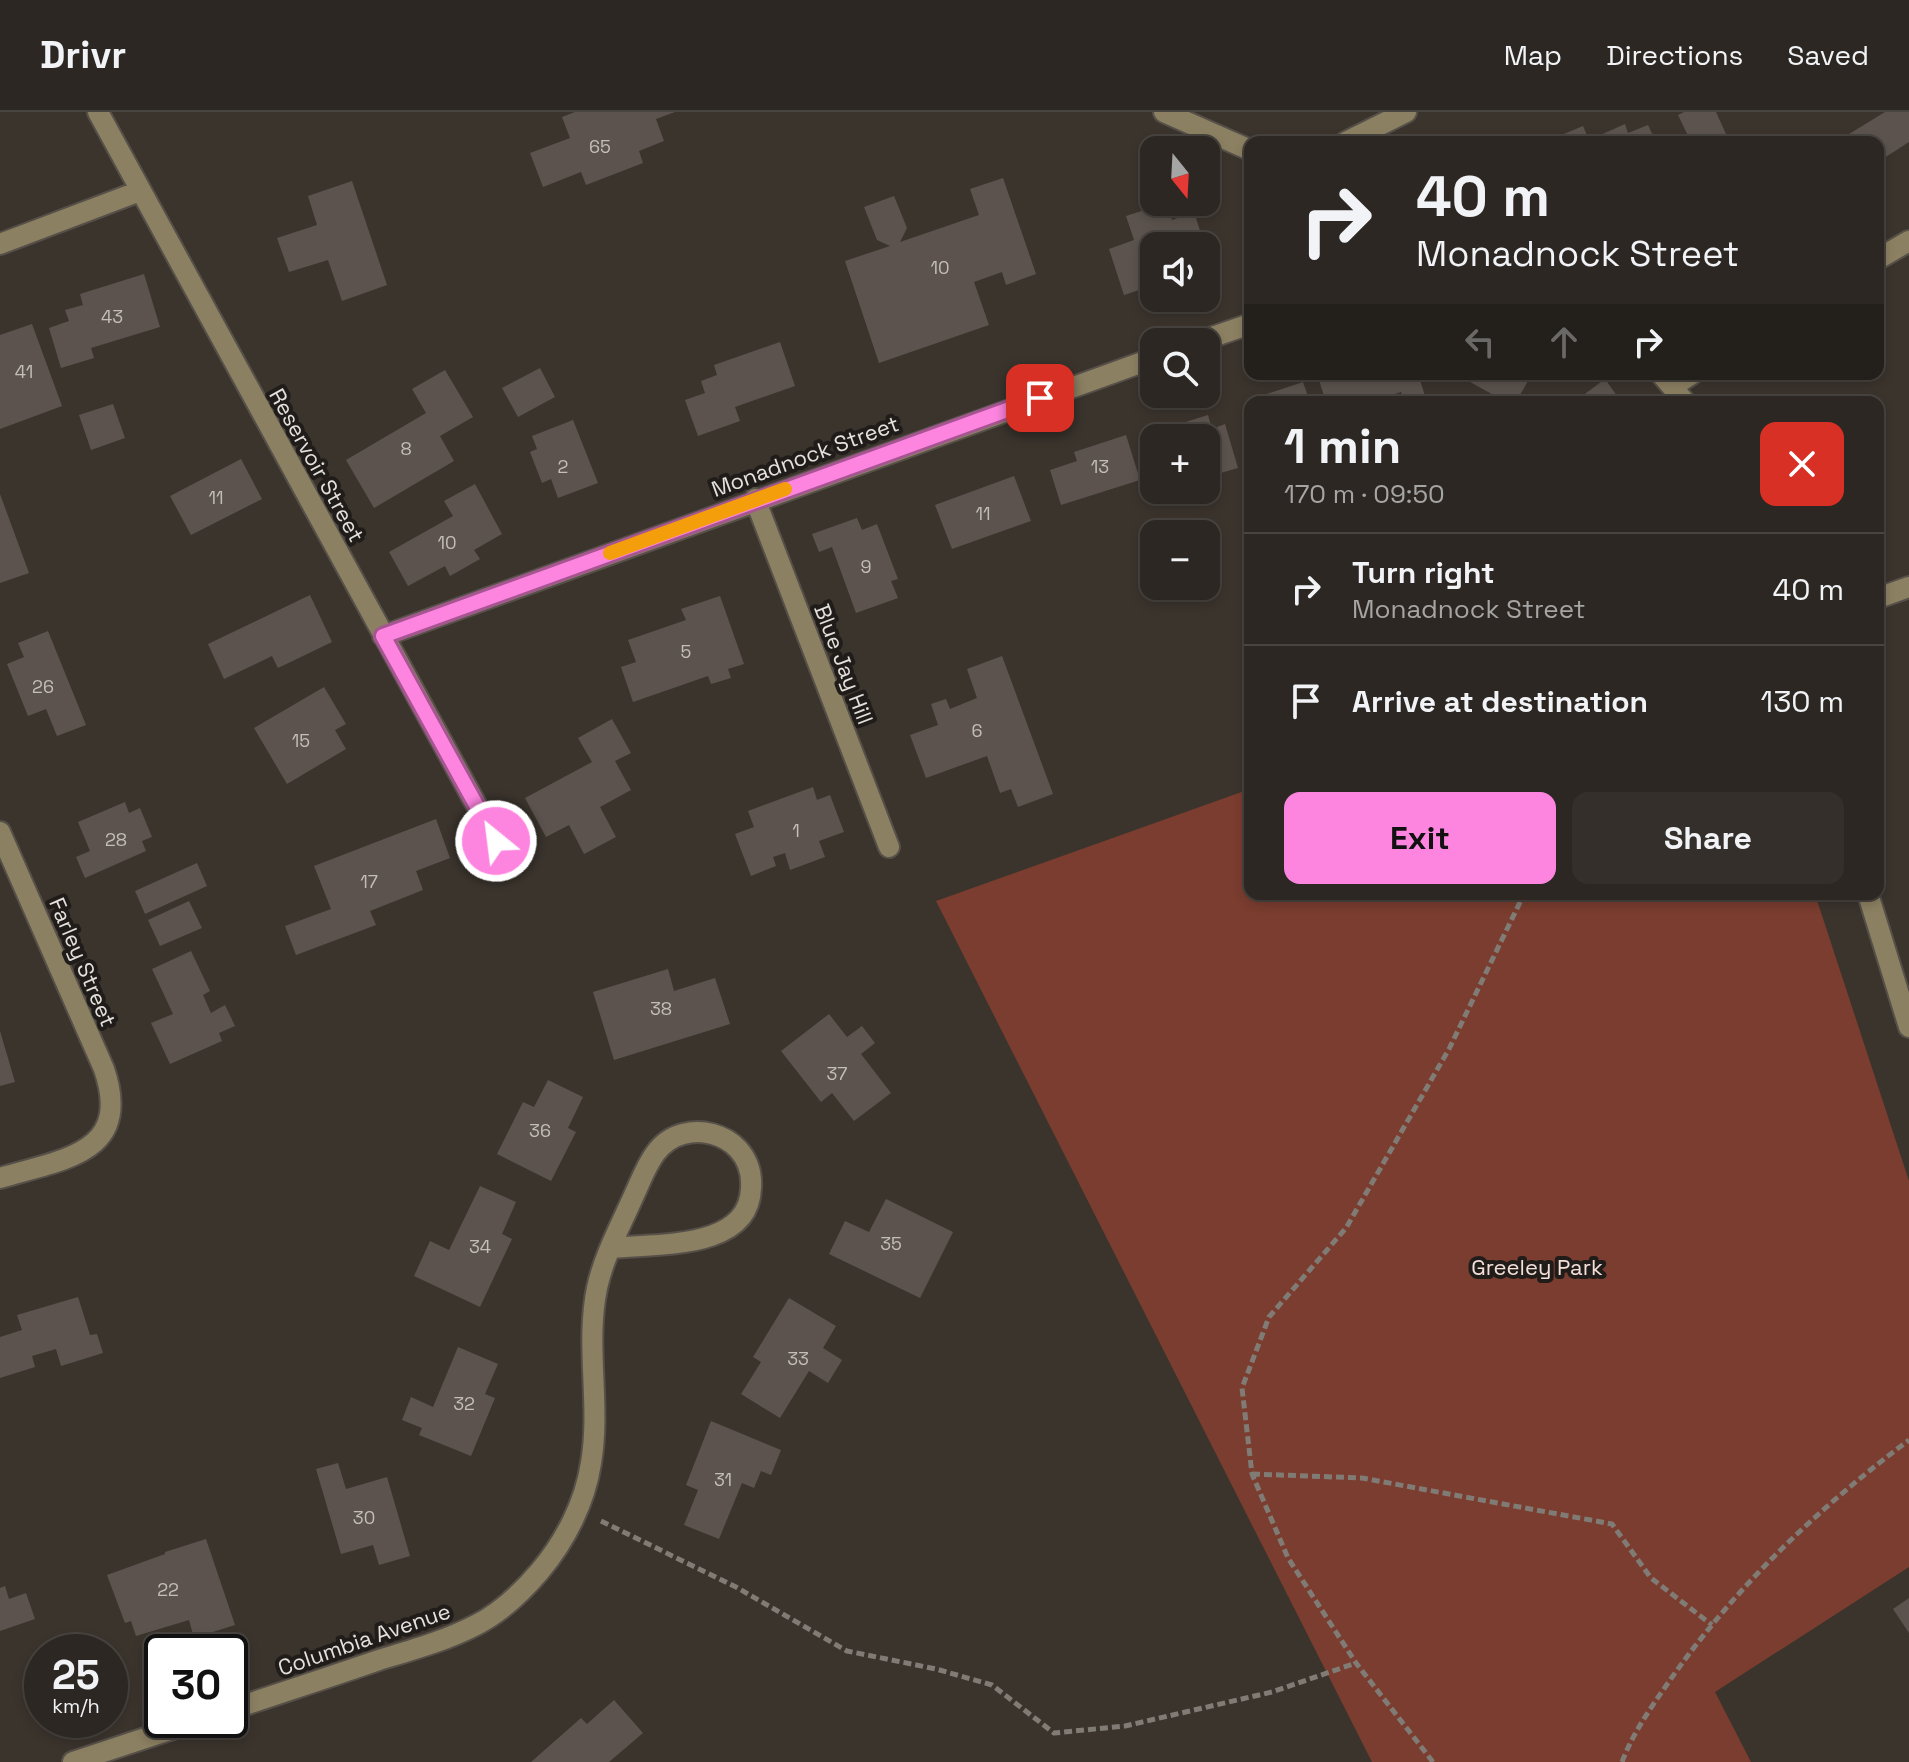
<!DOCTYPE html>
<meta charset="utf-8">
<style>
:root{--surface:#2c2722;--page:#342f2a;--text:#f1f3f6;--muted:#a6a5a5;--line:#484440;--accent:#fe85df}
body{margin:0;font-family:"Space Grotesk",sans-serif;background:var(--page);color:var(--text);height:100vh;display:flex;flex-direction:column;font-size:30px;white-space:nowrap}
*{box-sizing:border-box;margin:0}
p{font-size:26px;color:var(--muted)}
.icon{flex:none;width:44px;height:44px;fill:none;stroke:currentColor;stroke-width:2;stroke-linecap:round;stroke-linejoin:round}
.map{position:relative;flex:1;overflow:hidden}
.drawer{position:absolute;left:1244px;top:284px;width:640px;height:504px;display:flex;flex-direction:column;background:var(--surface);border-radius:16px;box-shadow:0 4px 12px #0003,0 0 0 2px var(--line)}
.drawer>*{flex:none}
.hud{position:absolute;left:1244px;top:24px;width:640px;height:244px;border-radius:16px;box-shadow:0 4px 12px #0003,0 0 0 2px var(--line);background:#2c2722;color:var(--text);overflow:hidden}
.needle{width:52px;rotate:162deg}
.fabs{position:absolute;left:1140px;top:24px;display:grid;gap:16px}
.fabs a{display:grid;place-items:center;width:80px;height:80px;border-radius:16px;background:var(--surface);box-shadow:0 4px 12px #0003,0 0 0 2px var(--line);font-size:40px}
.speed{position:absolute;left:24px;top:1522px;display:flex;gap:16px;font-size:40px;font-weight:700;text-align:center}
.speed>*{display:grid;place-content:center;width:104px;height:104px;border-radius:50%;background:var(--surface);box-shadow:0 4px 12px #0003,0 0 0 2px var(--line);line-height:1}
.speed small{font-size:20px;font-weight:400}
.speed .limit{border:4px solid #111;border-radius:12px;background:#fff;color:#111}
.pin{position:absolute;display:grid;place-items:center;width:68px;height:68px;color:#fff;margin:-34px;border-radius:16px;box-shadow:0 4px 12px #0006}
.me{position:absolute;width:88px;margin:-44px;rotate:331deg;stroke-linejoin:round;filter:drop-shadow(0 0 6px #0008)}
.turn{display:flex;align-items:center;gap:28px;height:168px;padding:0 40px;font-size:36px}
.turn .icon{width:104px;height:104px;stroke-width:2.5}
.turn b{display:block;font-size:56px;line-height:68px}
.lanes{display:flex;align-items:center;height:76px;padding:0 40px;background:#0003;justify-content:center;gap:40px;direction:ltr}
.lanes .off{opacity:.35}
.round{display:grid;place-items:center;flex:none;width:84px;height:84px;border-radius:16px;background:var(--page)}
.overview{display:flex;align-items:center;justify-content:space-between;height:136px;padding:0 40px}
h1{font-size:48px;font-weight:700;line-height:60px}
.action{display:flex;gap:16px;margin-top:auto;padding:16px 40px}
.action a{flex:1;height:92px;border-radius:16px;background:var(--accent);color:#111;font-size:32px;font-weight:700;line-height:92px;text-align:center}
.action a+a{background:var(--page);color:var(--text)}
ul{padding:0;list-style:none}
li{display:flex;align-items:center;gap:24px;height:112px;padding:0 40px;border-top:2px solid var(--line)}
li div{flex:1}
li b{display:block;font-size:30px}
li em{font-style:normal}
header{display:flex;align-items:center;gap:48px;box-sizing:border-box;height:112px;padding:0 40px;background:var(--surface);border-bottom:2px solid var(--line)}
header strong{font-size:38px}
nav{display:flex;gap:44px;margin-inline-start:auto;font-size:28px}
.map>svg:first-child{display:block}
.green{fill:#7a3d2f}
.building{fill:#5c534e}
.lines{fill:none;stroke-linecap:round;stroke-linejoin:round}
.minor-casing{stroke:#565049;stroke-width:24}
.path{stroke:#817b75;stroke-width:5;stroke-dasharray:8 4;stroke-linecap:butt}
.minor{stroke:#8c8062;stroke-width:20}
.route-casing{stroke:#a55691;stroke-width:20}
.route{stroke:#fe85df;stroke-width:14}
.slow{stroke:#f59e0b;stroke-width:14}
.labels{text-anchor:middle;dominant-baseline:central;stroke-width:8;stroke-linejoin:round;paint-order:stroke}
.number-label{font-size:18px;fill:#c3beb8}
.street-label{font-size:22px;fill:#e5e1dc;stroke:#1f1c19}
.park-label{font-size:22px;fill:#f5dfd9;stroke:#1f1c19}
</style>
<header>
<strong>Drivr</strong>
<nav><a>Map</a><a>Directions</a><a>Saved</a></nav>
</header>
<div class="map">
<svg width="1909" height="1650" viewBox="0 0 1909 1650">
<rect width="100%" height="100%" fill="#3b342d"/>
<path class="green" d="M1250,677v105h565l94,287v386l-194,125 36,70h-379l-436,-861z"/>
<path class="building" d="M575,0h100l-19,7 8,22 -25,10 4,12 -57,22 -5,-13 -38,15 -13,-34 40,-15 -8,-21z
M1684,0h32l10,22 -18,8h-17l-13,-27z
M1885,0h24v30l-31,20v-20h-42z
M1625,12l3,9 20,-8 8,17h-111l38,-16 6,14z
M1003,66l33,96 -30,11 -4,-13 -28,10 15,43 -110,38 -34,-102 45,-15 -13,-6 -13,-33 30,-11 13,32 -7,14 79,-27 -9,-26z
M352,69l35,104 -45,16 -14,-41 -39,12 -12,-34 40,-13 -9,-29z
M1166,91l6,17 22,-8 11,34h-51v39l-30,10 -15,-46 25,-9 -8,-24z
M144,162l16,53 -69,21 3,10 -33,10 -12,-40 20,-7 -4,-11 18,-5 -3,-11z
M32,212l30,82 -62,23v-94z
M780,230l15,44 -60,21 5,14 -42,15 -13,-36 20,-7 -4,-12 16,-6 -3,-10z
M540,256l15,29 -37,20 -16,-29z
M445,258l28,47 -33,19 14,25 -80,47 -28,-48 80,-47 -14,-24z
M1317,262h101l9,28h-22l-4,-10 -31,10h-44z
M1465,262h67l-16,28h-10l-43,-24z
M1605,267l15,21 -3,2h-43z
M1303,270l7,20h-57l-1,-3z
M113,292l12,34 -34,12 -12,-35z
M1208,303l4,14 13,-5 13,44 -21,6 -3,-7 -8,2v-31h-51l-2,-6z
M573,308l25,63 -40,15 -7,-19 -9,4 -12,-31 7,-3 -5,-13z
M1126,323l14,45 -79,25 -11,-35 27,-9 -3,-9z
M241,347l21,40 -71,36 -21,-39z
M1014,364l17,45 -79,28 -17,-44z
M475,372l27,50 -28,16 6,9 -30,17 -5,-10 -37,20 -19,-34 64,-36 -9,-15z
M0,382l29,79 -29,10z
M857,406l5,12 15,-6 21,55 -7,2 7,17 -42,15 -24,-66 -13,5 -7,-18z
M310,483l22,47 -54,26 -6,-12 -48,23 -16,-35z
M720,484l24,68 -16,5 3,9 -20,6 -3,-8 -75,26 -12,-35 15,-5 -8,-22 58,-20 -5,-11z
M48,519l38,94 -29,11 -11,-27 -18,7 -21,-52 17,-7 -6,-14z
M1002,544l51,138 -35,13 -7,-18 -11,4 -13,-37 -61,22 -16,-43 28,-10 -7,-21 15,-5 4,10 27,-11 -10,-29z
M324,575l22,37 -11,6 11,19 -59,35 -33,-56z
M612,607l19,34 -16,8 16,29 -31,17 16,30 -32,17 -15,-29 -23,12 -21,-39 67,-36 -14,-24z
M813,675l4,13 13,-5 14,37 -25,9 6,16 -35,13 -5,-17 -12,4 3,9 -25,10 -16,-42 19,-7 -6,-16z
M125,690l4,11 11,-5 12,29 -10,4 4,10 -61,27 -9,-21 14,-6 -12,-29z
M436,707l14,39 -34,13 7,19 -53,21 6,14 -80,30 -11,-29 46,-17 -17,-43z
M197,751l10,23 -62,28 -10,-23z
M189,789l13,27 -42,18 -12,-26z
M191,839l19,40 -7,4 8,18 14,-8 10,21 -16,7 3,8 -52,23 -19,-41 22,-9 -21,-45z
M668,857l6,22 41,-13 15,46 -116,36 -21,-68z
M829,902l18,23 15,-11 13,17 -14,11 30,39 -37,28 -22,-28 -11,9 -40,-51z
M0,919l15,51 -15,4z
M548,968l35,17 -15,31 8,4 -25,49 -54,-27 26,-52 11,5z
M480,1074l36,16 -14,32 10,5 -32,68 -66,-31 16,-35 19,9z
M886,1087l67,33 -33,66 -91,-44 16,-33 24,11z
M78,1185l12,38 7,-1 6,19 -42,13 -5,-17 -24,7 3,11 -35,11v-41l22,-7 -5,-15z
M789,1186l47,28 -13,22 19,12 -14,23 -19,-12 -29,47 -39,-24 20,-32 -8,-5z
M458,1235l40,17 -13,30 10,4 -24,58 -52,-21 3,-7 -20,-8 9,-23 22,10z
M711,1309l70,29 -10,25 -10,-4 -7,17 -12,-5 -23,56 -35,-14 14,-35 -12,-5z
M338,1351l8,26 41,-12 23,79 -31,9 -6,-20 -32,9 -25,-85z
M206,1427l29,86 -41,13 -5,-18 -53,16 -5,-15 -6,2 -18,-48 58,-21v-2z
M5,1474l4,13 17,-6 9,26 -35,12v-43z
M1909,1486v35l-16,-24z
M83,1522l6,18h-45l-2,-4z
M614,1588l29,33 -34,29h-78l50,-44 6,6z"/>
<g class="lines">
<g class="minor-casing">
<path id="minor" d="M98,0l398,729
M1164,0l86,38
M1346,30l60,-30
M0,132l140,-53
M1878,147l31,-18
M1198,230l52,-18
M1661,262l24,28
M1673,274l19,-12
M755,387l134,348
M1878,486l31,-11
M383,524l771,-278
M0,720l104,237c29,85 -41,90 -104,109
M1868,782l41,133
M230,1598c50,-17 100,-33 149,-50 33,-10 66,-19 97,-35 24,-12 47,-34 64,-54 26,-31 45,-69 51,-108 10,-58 -6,-117 6,-175 7,-33 25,-65 38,-95 11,-24 20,-52 48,-59 19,-5 41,0 55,15 10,11 14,25 13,39 -2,63 -95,55 -140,60
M73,1650l127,-42"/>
</g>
<path class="path" d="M1252,1362l110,4 250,46 39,54 61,47
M601,1409l135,66 111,64 89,18 56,16 62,48 71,-7 147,-34 84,-29
M1433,1650l-77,-99 -68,-105 -36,-84 -10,-86 27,-71 77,-89 103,-179 75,-155
M1622,1650c11,-29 28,-53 46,-79 66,-95 149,-174 241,-243"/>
<use href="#minor" class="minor"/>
</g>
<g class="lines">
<g class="route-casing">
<path id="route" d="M496,729l-113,-205 657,-238"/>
</g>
<use href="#route" class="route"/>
<path class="slow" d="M610,441l175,-64"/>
</g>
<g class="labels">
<g class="number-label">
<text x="600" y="34">65</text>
<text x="940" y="155">10</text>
<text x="112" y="204">43</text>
<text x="24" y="259">41</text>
<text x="406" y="336">8</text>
<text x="563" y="354">2</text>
<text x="1100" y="354">13</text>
<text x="216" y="385">11</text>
<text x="983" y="401">11</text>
<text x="447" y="430">10</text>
<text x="866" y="454">9</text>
<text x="686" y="539">5</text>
<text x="43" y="574">26</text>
<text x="977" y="618">6</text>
<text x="301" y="628">15</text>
<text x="796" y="718">1</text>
<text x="116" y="727">28</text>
<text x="369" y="769">17</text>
<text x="661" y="896">38</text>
<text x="837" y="961">37</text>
<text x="540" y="1018">36</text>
<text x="891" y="1131">35</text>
<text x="480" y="1134">34</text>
<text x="798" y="1246">33</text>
<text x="464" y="1291">32</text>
<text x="723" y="1367">31</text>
<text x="364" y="1405">30</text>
<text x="168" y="1477">22</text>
</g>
<g class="street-label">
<text transform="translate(805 344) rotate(-20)">Monadnock Street</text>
<text transform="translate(317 353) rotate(61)">Reservoir Street</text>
<text transform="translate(844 552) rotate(69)">Blue Jay Hill</text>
<text transform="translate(83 850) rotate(67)">Farley Street</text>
<text transform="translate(364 1527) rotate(-19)">Columbia Avenue</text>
</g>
<g class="park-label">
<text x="1537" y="1155">Greeley Park</text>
</g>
</g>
</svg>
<div class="fabs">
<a><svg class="needle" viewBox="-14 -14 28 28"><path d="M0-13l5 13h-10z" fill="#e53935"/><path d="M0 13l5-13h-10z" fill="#a6a5a5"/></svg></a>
<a><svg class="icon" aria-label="sound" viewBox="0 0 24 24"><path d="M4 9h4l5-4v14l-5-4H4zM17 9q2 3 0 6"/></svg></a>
<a><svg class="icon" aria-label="search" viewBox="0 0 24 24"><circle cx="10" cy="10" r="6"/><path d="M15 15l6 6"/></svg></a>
<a>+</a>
<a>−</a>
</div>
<div class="speed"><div>25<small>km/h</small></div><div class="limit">30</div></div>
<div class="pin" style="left:1040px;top:286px;background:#d93025"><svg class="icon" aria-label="arrive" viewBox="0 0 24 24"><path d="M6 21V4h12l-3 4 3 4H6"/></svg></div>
<svg class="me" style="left:496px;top:729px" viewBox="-20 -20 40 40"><circle r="17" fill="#fe85df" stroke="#fff" stroke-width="3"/><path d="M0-11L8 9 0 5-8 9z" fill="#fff"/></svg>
<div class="hud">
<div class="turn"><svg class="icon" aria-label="right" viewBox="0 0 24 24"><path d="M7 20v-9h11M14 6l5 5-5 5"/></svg><div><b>40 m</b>Monadnock Street</div></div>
<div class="lanes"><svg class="icon off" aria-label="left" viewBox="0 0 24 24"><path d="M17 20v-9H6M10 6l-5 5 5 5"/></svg><svg class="icon off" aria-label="ahead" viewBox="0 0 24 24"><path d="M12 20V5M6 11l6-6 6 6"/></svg><svg class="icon" aria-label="right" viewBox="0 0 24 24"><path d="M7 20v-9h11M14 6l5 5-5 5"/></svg></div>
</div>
<section class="drawer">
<div class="overview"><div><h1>1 min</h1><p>170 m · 09:50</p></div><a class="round" style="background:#d93025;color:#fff"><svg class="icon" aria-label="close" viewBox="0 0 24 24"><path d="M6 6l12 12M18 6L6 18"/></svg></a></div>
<ul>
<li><svg class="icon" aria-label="right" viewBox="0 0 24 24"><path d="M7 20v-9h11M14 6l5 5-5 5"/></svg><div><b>Turn right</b><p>Monadnock Street</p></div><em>40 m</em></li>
<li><svg class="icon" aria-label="arrive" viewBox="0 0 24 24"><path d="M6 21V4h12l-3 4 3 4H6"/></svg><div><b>Arrive at destination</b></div><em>130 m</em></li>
</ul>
<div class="action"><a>Exit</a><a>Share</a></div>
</section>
</div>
